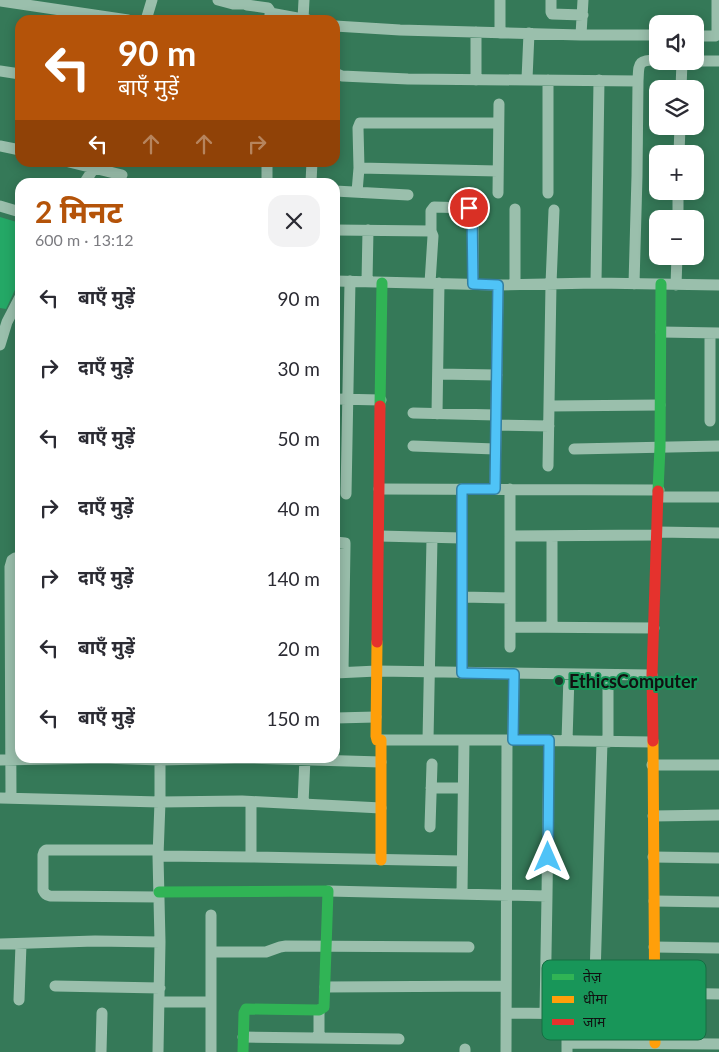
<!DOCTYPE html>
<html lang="hi">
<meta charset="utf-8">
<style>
:root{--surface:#fff;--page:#f2f2f3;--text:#2b2b33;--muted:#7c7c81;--accent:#b45309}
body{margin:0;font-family:Lato,"Noto Sans Devanagari",sans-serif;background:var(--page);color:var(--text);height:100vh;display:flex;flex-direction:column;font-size:19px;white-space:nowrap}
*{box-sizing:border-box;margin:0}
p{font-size:16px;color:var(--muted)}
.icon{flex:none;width:28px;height:28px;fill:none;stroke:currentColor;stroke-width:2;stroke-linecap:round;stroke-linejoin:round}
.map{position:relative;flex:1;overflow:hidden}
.side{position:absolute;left:15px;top:178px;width:325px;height:585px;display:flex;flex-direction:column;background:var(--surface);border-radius:15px;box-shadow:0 2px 12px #0003}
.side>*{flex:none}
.banner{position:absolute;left:15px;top:15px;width:325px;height:152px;border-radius:15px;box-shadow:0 2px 12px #0003;background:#b45309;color:#fff;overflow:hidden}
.fabs{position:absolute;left:649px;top:15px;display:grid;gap:10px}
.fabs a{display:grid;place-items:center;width:55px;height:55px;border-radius:10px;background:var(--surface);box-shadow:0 2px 12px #0003;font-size:25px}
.pin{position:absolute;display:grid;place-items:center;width:42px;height:42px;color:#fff;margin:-21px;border:2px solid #fff;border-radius:50%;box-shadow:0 1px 5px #0007}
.me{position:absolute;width:55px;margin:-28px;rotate:0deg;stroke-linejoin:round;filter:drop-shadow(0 0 4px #0008)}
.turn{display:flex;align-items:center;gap:18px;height:105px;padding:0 20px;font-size:22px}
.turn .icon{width:65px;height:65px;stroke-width:2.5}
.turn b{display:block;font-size:35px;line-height:42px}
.lanes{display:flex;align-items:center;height:48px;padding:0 20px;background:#0003;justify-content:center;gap:25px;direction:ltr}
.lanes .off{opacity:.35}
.round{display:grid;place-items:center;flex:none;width:52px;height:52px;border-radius:15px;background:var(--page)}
.head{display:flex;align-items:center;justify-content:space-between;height:85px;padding:0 20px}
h1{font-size:30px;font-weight:700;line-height:38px;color:var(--accent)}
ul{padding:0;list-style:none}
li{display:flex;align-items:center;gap:15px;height:70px;padding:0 20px}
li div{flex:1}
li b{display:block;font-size:19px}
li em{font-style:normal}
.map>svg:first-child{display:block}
.green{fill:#24a866}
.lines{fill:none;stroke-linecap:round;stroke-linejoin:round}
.street{stroke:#9abfac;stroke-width:11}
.fast{stroke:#30b455;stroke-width:11}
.slow{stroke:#ff9f0a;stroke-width:11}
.jam{stroke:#e5322d;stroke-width:11}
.route-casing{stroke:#337fa1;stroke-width:12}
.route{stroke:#4fc3f7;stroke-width:9}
.poi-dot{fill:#1e352a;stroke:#189659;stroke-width:2}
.labels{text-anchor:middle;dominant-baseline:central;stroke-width:4;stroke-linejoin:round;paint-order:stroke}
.poi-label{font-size:18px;font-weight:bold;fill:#111;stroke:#189659;text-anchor:start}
.key{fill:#189659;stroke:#166e43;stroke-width:1}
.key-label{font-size:14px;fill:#111}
</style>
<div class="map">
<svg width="719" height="1052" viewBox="0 0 719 1052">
<rect width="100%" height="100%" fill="#357958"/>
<path class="green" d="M0,217l20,6v56l-14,30 -6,-1z"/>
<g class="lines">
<path class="street" d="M218,0l15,4h12
M245,0v4l2,1 21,3 2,3v9
M500,0v33
M551,0v12l1,2 31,1
M0,1l128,19
M270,13l38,7
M303,19l1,-19
M146,20l6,-20
M335,26l65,4 181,5h77
M581,35l2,-35
M695,36h20l2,-1v-35
M695,61h24
M0,71l20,3
M335,73l7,3 66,3 230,2
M527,79l2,-46
M476,80v-48
M548,80v113
M681,89l1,-28
M0,146l20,4
M679,154l1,-28
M69,162l53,13
M359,168l139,3
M85,182l9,-14
M267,182v-20
M311,182l1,-20
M335,191l73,4
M357,192l2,-24 -1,-40 2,-5h138
M498,193l1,-89
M0,206l20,6
M515,209v75
M678,219v-28
M335,230l96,1 2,5 -3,47
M431,231v-20l3,-4 35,1 4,4v72
M335,281l163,4 98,-2 123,2
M367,282l1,-52
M596,283l3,-203
M634,284l3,-108 1,-95c1,-18 -1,-21 20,-21
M676,285l1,-29
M661,332l58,1
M0,345l7,-23 13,-25
M438,374l59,1
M335,399l46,1
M550,406l110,-1
M413,413l83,2
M437,414l2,-131
M710,421v-88
M496,425l53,1
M413,446l82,3
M574,449l145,-3
M548,466l3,-182 3,-74
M379,489l280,1
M462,489v184
M495,489l3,-204
M346,494l4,-213
M659,497h60
M657,532l62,1
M379,536l83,2
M510,536l147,-1
M335,542l10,1v3l-2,126
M462,597l48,1
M510,627l144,1
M552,627v-91
M510,647v-158
M335,673l42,-2 275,4
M608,675v67
M335,718l41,-1
M381,740h132l139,2
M428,740l4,-202
M513,740l1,-66
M567,741l2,-66
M0,760l102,-2 58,2 85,-2 136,4
M652,765h67
M431,788h32
M0,798l160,4 82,-1 139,7
M11,798l-1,-231 2,-7 3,-2h5
M303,804l2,-46
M653,816l66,-1
M430,827l2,-63
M158,850h-112l-2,2 -1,3v35c2,4 3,5 7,6l109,1
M158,856l93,1 211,4
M251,857v-55
M653,857l66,1
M328,891l219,5
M462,894l2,-154
M654,901l65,1
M211,915v137
M0,944l95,-3 65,1
M654,947l65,1
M211,952h55l14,-5 6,-1 183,1
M55,986l105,2
M325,987l181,-1
M654,993l65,1
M19,1000l2,-56
M159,1002h52
M506,1013l88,1 60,-2
M545,1013l2,-117 2,-155
M243,1037l156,2
M319,1038v-28
M567,1043l152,1
M593,1043l9,-301
M465,1049v3
M101,1052l1,-39
M158,1052l2,-110 -2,-86 2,-54v-44
M506,1052l1,-312
M567,1052v-39"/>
<path class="fast" d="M380,406l2,-123
M658,491l2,-44 1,-163
M159,892l169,-1 -4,116 -5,3 -73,-1 -2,4 -1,39"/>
<path class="slow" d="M377,642l-1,94 1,4h4v120
M653,741l2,302"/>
<path class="jam" d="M377,642l3,-236
M653,741l-1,-66 6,-184"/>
</g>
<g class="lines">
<g class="route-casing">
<path id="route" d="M469,208l3,2v2l1,72 25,1 -3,204h-33v184l52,1 -1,66h36l-1,117"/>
</g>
<use href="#route" class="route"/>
</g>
<circle class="poi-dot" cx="559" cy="681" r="5"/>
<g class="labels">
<g class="poi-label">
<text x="569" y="681">EthicsComputer</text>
</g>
</g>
<rect x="542" y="960" width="164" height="80" rx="8" class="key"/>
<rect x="552" y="974" width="22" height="6" fill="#30b455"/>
<rect x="552" y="996" width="22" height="7" fill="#ff9f0a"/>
<rect x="552" y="1019" width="22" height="6" fill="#e5322d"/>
<g class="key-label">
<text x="583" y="982">तेज़</text>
<text x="583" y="1004">धीमा</text>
<text x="583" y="1027">जाम</text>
</g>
</svg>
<div class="fabs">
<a><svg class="icon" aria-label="sound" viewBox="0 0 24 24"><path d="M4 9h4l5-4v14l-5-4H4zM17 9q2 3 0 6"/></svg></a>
<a><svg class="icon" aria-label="layers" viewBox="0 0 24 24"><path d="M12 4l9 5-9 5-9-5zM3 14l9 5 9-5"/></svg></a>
<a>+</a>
<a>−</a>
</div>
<div class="pin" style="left:469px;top:208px;background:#d93025"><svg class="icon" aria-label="arrive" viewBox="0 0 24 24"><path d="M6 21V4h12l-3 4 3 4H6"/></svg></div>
<svg class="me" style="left:548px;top:857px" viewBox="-20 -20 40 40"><path d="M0-17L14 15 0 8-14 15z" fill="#4fc3f7" stroke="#fff" stroke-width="4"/></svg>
<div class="banner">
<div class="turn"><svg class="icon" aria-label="left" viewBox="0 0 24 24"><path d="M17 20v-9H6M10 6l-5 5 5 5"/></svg><div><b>90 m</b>बाएँ मुड़ें</div></div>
<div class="lanes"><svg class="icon" aria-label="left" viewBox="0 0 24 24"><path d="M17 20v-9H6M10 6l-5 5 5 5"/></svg><svg class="icon off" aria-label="ahead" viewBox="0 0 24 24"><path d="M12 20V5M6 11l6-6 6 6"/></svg><svg class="icon off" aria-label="ahead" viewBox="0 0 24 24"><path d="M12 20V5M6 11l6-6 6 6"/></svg><svg class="icon off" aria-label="right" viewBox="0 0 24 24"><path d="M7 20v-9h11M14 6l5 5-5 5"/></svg></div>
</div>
<section class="side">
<div class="head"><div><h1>2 मिनट</h1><p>600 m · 13:12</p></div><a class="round"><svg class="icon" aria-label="close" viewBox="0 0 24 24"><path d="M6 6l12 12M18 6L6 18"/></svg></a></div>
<ul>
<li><svg class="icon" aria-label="left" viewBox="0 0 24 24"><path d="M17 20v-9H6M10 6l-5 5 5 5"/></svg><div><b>बाएँ मुड़ें</b></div><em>90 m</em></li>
<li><svg class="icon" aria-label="right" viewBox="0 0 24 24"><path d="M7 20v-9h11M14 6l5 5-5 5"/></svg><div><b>दाएँ मुड़ें</b></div><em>30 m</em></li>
<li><svg class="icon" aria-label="left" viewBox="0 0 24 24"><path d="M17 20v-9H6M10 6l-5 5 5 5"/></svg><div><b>बाएँ मुड़ें</b></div><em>50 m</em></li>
<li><svg class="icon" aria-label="right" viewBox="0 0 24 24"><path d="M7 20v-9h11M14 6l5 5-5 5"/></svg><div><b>दाएँ मुड़ें</b></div><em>40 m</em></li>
<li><svg class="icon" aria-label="right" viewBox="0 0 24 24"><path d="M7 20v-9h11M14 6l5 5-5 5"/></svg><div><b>दाएँ मुड़ें</b></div><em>140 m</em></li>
<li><svg class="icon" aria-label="left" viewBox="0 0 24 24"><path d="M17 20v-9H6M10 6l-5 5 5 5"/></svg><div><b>बाएँ मुड़ें</b></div><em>20 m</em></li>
<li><svg class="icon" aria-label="left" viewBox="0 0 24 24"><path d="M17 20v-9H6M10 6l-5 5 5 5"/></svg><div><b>बाएँ मुड़ें</b></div><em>150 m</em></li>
</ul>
</section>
</div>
